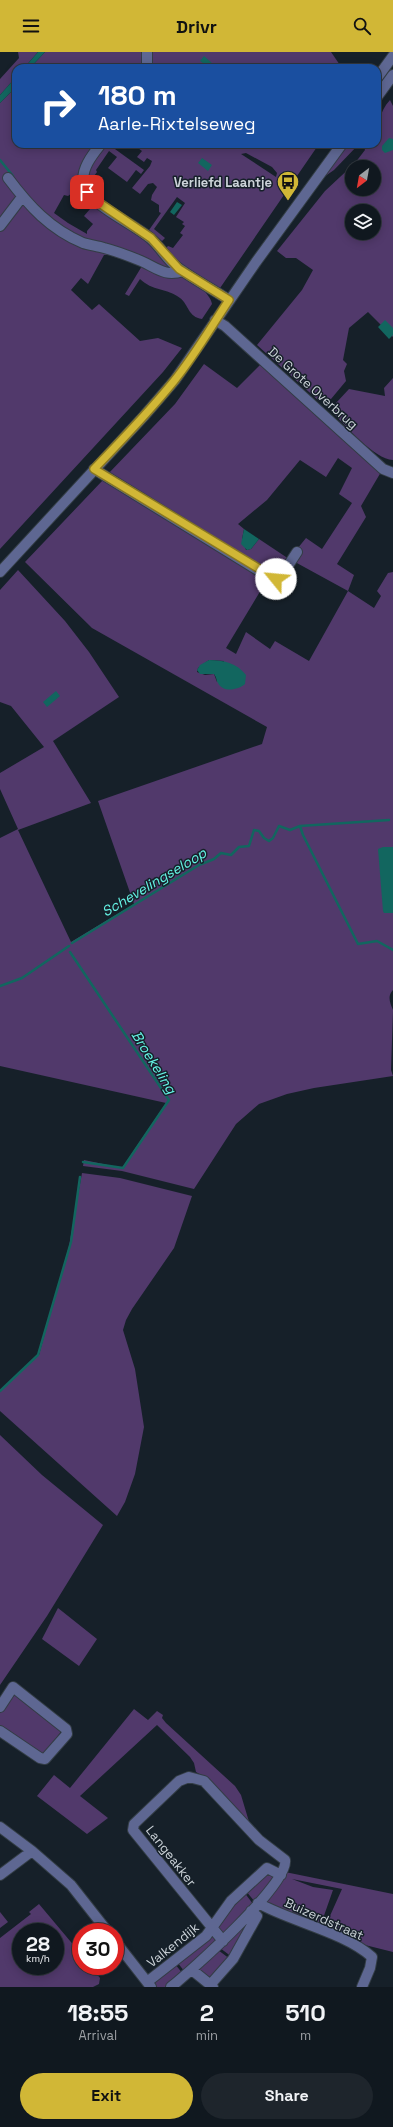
<!DOCTYPE html>
<style>
:root{--surface:#10181f;--page:#1e252c;--text:#f1f3f6;--muted:#9ca0a4;--line:#30373d;--accent:#d1b736}
body{margin:0;font-family:"Space Grotesk",sans-serif;background:var(--page);color:var(--text);height:100vh;display:flex;flex-direction:column;font-size:15px;white-space:nowrap}
*{box-sizing:border-box;margin:0}
p{font-size:13px;color:var(--muted)}
.icon{flex:none;width:22px;height:22px;fill:none;stroke:currentColor;stroke-width:2;stroke-linecap:round;stroke-linejoin:round}
.map{position:relative;height:1935px;overflow:hidden}
.sheet{display:flex;flex-direction:column;background:var(--surface);flex:1}
.sheet>*{flex:none}
.guide{position:absolute;left:12px;top:12px;width:369px;height:84px;border-radius:12px;box-shadow:0 2px 10px #0003,0 0 0 1px var(--line);background:#1a4fa0;color:#fff;overflow:hidden}
.needle{width:26px;rotate:211deg}
.buttons{position:absolute;left:345px;top:108px;display:grid;gap:8px}
.buttons a{display:grid;place-items:center;width:36px;height:36px;border-radius:50%;background:var(--surface);box-shadow:0 2px 10px #0003,0 0 0 1px var(--line);font-size:20px}
.speed{position:absolute;left:12px;top:1871px;display:flex;gap:8px;font-size:20px;font-weight:700;text-align:center}
.speed>*{display:grid;place-content:center;width:52px;height:52px;border-radius:50%;background:var(--surface);box-shadow:0 2px 10px #0003,0 0 0 1px var(--line);line-height:1}
.speed small{font-size:10px;font-weight:400}
.speed .limit{border:6px solid #d22;background:#fff;color:#111}
.pin{position:absolute;display:grid;place-items:center;width:34px;height:34px;color:#fff;margin:-17px;border-radius:8px;box-shadow:0 2px 6px #0006}
.me{position:absolute;width:44px;margin:-22px;rotate:298deg;stroke-linejoin:round;filter:drop-shadow(0 0 3px #0008)}
.turn{display:flex;align-items:center;gap:14px;height:84px;padding:0 20px;font-size:18px}
.turn .icon{width:52px;height:52px;stroke-width:2.5}
.turn b{display:block;font-size:28px;line-height:34px}
.eta{display:flex;justify-content:space-evenly;align-items:center;height:68px;text-align:center}
.eta b{font-size:24px;font-weight:600;line-height:28px}
.cta{display:flex;gap:8px;margin-top:auto;padding:8px 20px}
.cta a{flex:1;height:46px;border-radius:24px;background:var(--accent);color:#111;font-size:16px;font-weight:600;line-height:46px;text-align:center}
.cta a+a{background:var(--page);color:var(--text)}
header{display:flex;justify-content:space-between;align-items:center;height:52px;padding:0 20px;background:var(--accent);color:#111;font-size:18px;font-weight:600}
.map>svg:first-child{display:block}
.green{fill:#51396b;fill-rule:evenodd}
.water{fill:#12665f}
.lines{fill:none;stroke-linecap:round;stroke-linejoin:round}
.stream{stroke:#12665f;stroke-width:2.5}
.minor-casing{stroke:#333d45;stroke-width:12}
.minor{stroke:#5e6792;stroke-width:10}
.route-casing{stroke:#887723;stroke-width:10}
.route{stroke:#d1b736;stroke-width:7}
.labels{text-anchor:middle;dominant-baseline:central;stroke-width:3;stroke-linejoin:round;paint-order:stroke}
.poi-label{font-size:13px;font-weight:bold;fill:#ccd3d9;stroke:#162029;text-anchor:end}
.street-label{font-size:13px;fill:#ccd3d9;stroke:#162029}
.water-label{font-size:14px;font-style:italic;fill:#65f3e5;stroke:#162029}
</style>
<header><svg class="icon" aria-label="menu" viewBox="0 0 24 24"><path d="M4 6h16M4 12h16M4 18h16"/></svg>Drivr<svg class="icon" aria-label="search" viewBox="0 0 24 24"><circle cx="10" cy="10" r="6"/><path d="M15 15l6 6"/></svg></header>
<div class="map">
<svg width="393" height="1935" viewBox="0 0 393 1935">
<rect width="100%" height="100%" fill="#162029"/>
<path class="green" d="M18,0h20l-14,16h-8v9l-16,18v-16l19,-21z
M45,0h98v16h-113z
M152,0h179l11,16h-190z
M16,35v57h79l-23,49 -4,3 -4,-1 -10,18 14,10 19,11v-3l6,-7 -9,-8 6,-7 -5,-4 3,-4 -5,-4 -9,12 4,-7v-6h7c21,15 126,88 127,108l-10,15c-14,-2 -13,-14 -22,-21 -13,-10 -28,-7 -40,-19l-11,17 -4,-2 17,-28 -33,-11h-5l-16,29 -7,-6 -10,12 21,20 7,-6 41,37 18,-3 24,10 -19,24 -163,177v-446z
M390,48l3,6v231l-25,-25 -19,16 -6,32 4,4 -3,7 2,10 -15,18 -5,-1 -7,3 -62,-56 45,-55 11,-20 -17,-12h-10l-9,-7 48,-60 30,-28 10,-13 -2,-6h14c0,-15 2,-33 13,-44zM352,115h22v22h-22zM352,159h22v22h-22z
M108,92l36,26 -3,4 -5,-4 -9,12 -19,-14 9,-11 -8,-6 -13,19 1,2 -3,4 4,3 -7,9c-10,-15 8,-33 17,-44z
M142,92h177l-101,147c-18,-12 -42,-23 -52,-43l2,-2 5,2 10,-13 -3,-2 5,-7 -3,-2 2,-2 -8,-5 9,-14 -8,-6 -23,32 11,9 -3,3 -13,-11 12,-17 -2,-1v-7l-8,-5 1,-5 5,-8 -4,-4 -5,1 -8,10 -8,-6 18,-22 2,-5 -5,-3 -3,4 -7,-5 5,-6 -4,-3zM246,101l26,14 5,6 -1,4 -35,-23z
M347,92h12l-25,26 -10,7z
M262,311l119,109 -20,34 5,11 -29,47 17,11 -6,16 26,17 7,-12 -4,-5 11,-18 5,-1v275h-10l1,66h9v77c-6,6 -3,13 0,20l-2,60 2,6 -79,12 -27,6 -28,10 -23,20 -42,65 -72,-18 -39,-5 1,-6 38,8 44,-65 -166,-37v-228l18,-9 -18,-40v-16l44,-26 -33,-41 -11,-4v-112l18,-20 47,51 24,31 30,45 -66,44 38,62 -73,27 53,112 63,-38 -36,-103 164,-57 5,-17 -175,-99 -67,-66 78,-82 162,98 -1,7 -38,63 10,6 10,-22 24,17 5,-8 34,20 39,-70 -53,-29 -22,12 -165,-100 67,-70 29,-40 33,24zM338,406l14,10 -13,26 13,9 -30,46 -16,-11 -17,21 -30,-20 -8,10 -5,1 -4,-11 2,-10 -6,-5 29,-24 33,-40 26,17zM209,608l15,1 -7,21 -3,-8 -9,1 -8,-3 1,-4z
M393,326v82c-19,-1 -47,-34 -60,-47l4,-5 -1,-5 13,-14 36,7 -1,-8z
M82,1121l38,5 72,18 -18,52 -42,61 -6,11 -3,10 12,39 9,58 -9,47 -10,28 -8,14 -117,-105v-20l39,-36 30,-109z
M0,1383l42,40 61,50 -56,91 -47,69z
M58,1556l39,31 -18,27 -37,-27z
M14,1642l46,37v2l-15,20 -2,1 -43,-26v-15z
M134,1657l14,11 9,-9 6,4 -1,3 4,5 69,63 6,9 9,30 -45,-48 -9,-5 -2,-9 -4,-6 -33,-32 -77,71 28,22 -21,16 -50,-38 17,-21 16,13z
M268,1819l7,4 -20,27 -9,-11z
M285,1820l108,22v58l-28,-7 -40,-18 17,-38 -50,-10 21,8 20,3 -13,37 -52,-23 -2,-3z
M244,1840l9,12 -29,30 -8,-5 14,-23z
M39,1852l42,50v12h9l10,12 -1,6 -6,3h-93v-49l31,-24 -2,-2zM21,1880h34v34h-34z
M0,1860l8,10 -8,6z
M252,1863l-20,42 -12,-9z
M213,1883l3,6 -31,31 -8,-10z
M218,1898l12,9 -21,21 -9,-8v-3z
M175,1912l8,10 -17,13h-9l-5,-6z"/>
<path class="water" d="M38,0h7l-15,16h-6z
M204,4l9,8 -3,4 -10,-7z
M16,25v10l-16,16v-8z
M389,86l4,1v11l-8,3 -3,-3v-4z
M202,106l10,7 -4,6 -10,-8z
M177,150l5,3 -8,10 -4,-3z
M385,268l8,8v7l-4,4 -11,-12z
M244,477l15,10 -8,10 -4,1 -6,-6z
M209,608c14,0 28,3 37,15l-1,9c-7,6 -22,9 -27,-1 -2,-3 -1,-5 -4,-9h-14l-3,-4 3,-5z
M56,639l4,5 -13,11 -4,-5z
M383,795h10v66h-9l-1,-2 -5,-62z"/>
<g class="lines">
<path class="stream" d="M0,108l13,16
M300,774l3,9 55,109 19,-3 16,9
M72,891l127,-78 15,-6 7,-6 10,2 8,-8 10,-1 5,-16 5,1 5,7 5,3 4,-3 6,-12 11,4 10,-4 89,-6
M70,900l99,148 -46,68 -40,-6
M0,934l22,-8 47,-32
M0,1339l38,-36 33,-113 9,-65"/>
<g class="minor-casing">
<path id="minor" d="M147,16v-16
M377,26l16,-22
M377,45l16,-22
M101,92c-9,11 -21,26 -17,41 6,20 50,39 66,53 11,9 16,21 27,29 16,12 35,22 52,33
M8,126c21,28 42,51 75,65 6,2 14,3 21,5 12,3 25,8 37,13 16,7 24,16 42,10
M0,174l22,-29
M215,268l10,6 158,143 10,4
M94,417l175,108 7,2 6,-4 15,-23
M0,520l144,-156 31,-36 81,-118 86,-118
M0,1655l13,-20 53,42 1,5 -22,25 -5,-1 -40,-27
M0,1775l32,24 39,34 37,47
M0,1823l32,-24
M258,1851c34,19 86,29 114,54l-2,11 -8,19
M115,1889l36,46
M192,1918l21,17
M147,1930l59,-46 25,-35 36,-33 14,7
M210,1933l23,-26 24,-43 -6,-5
M171,1935c20,-16 119,-104 114,-127l-26,-20 -55,-59 -15,-4 -10,4 -45,43 -1,6 90,111"/>
</g>
<use href="#minor" class="minor"/>
</g>
<g class="lines">
<g class="route-casing">
<path id="route" d="M87,140l11,10 53,36 28,31 50,31c-18,27 -34,55 -55,81 -25,31 -52,59 -80,88l182,110"/>
</g>
<use href="#route" class="route"/>
</g>
<defs>
<g id="bus-pin" transform="scale(1.15)"><path d="M0 17L-7.5 6A9.5 9.5 0 1 1 7.5 6Z" fill="#d1b736" stroke="#162029"/><path d="M-5-6H5V4H4V6H2V4H-2V6H-4V4H-5ZM-3.5-4V0h7V-4ZM-3.5 1.2v1.5H-2V1.2ZM2 1.2v1.5H3.5V1.2Z" fill="#111"/></g>
</defs>
<g fill-rule="evenodd">
<use href="#bus-pin" x="288" y="130"/>
</g>
<g class="labels">
<g class="poi-label">
<text x="272" y="130">Verliefd Laantje</text>
</g>
<g class="street-label">
<text transform="translate(313 336) rotate(42)">De Grote Overbrug</text>
<text transform="translate(171 1804) rotate(52)">Langeakker</text>
<text transform="translate(324 1867) rotate(24)">Buizerdstraat</text>
<text transform="translate(173 1893) rotate(-39)">Valkendijk</text>
</g>
<g class="water-label">
<text transform="translate(154 830) rotate(-31)">Schevelingseloop</text>
<text transform="translate(154 1010) rotate(58)">Broekeling</text>
</g>
</g>
</svg>
<div class="buttons">
<a><svg class="needle" viewBox="-14 -14 28 28"><path d="M0-13l5 13h-10z" fill="#e53935"/><path d="M0 13l5-13h-10z" fill="#9ca0a4"/></svg></a>
<a><svg class="icon" aria-label="layers" viewBox="0 0 24 24"><path d="M12 4l9 5-9 5-9-5zM3 14l9 5 9-5"/></svg></a>
</div>
<div class="speed"><div>28<small>km/h</small></div><div class="limit">30</div></div>
<div class="pin" style="left:87px;top:140px;background:#d93025"><svg class="icon" aria-label="arrive" viewBox="0 0 24 24"><path d="M6 21V4h12l-3 4 3 4H6"/></svg></div>
<svg class="me" style="left:276px;top:527px" viewBox="-20 -20 40 40"><circle r="19" fill="#fff"/><path d="M0-13L10 11 0 6-10 11z" fill="#d1b736"/></svg>
<div class="guide">
<div class="turn"><svg class="icon" aria-label="right" viewBox="0 0 24 24"><path d="M7 20v-9h11M14 6l5 5-5 5"/></svg><div><b>180 m</b>Aarle-Rixtelseweg</div></div>
</div>
</div>
<section class="sheet">
<div class="eta">
<div><b>18:55</b><p>Arrival</p></div>
<div><b>2</b><p>min</p></div>
<div><b>510</b><p>m</p></div>
</div>
<div class="cta"><a>Exit</a><a>Share</a></div>
</section>
